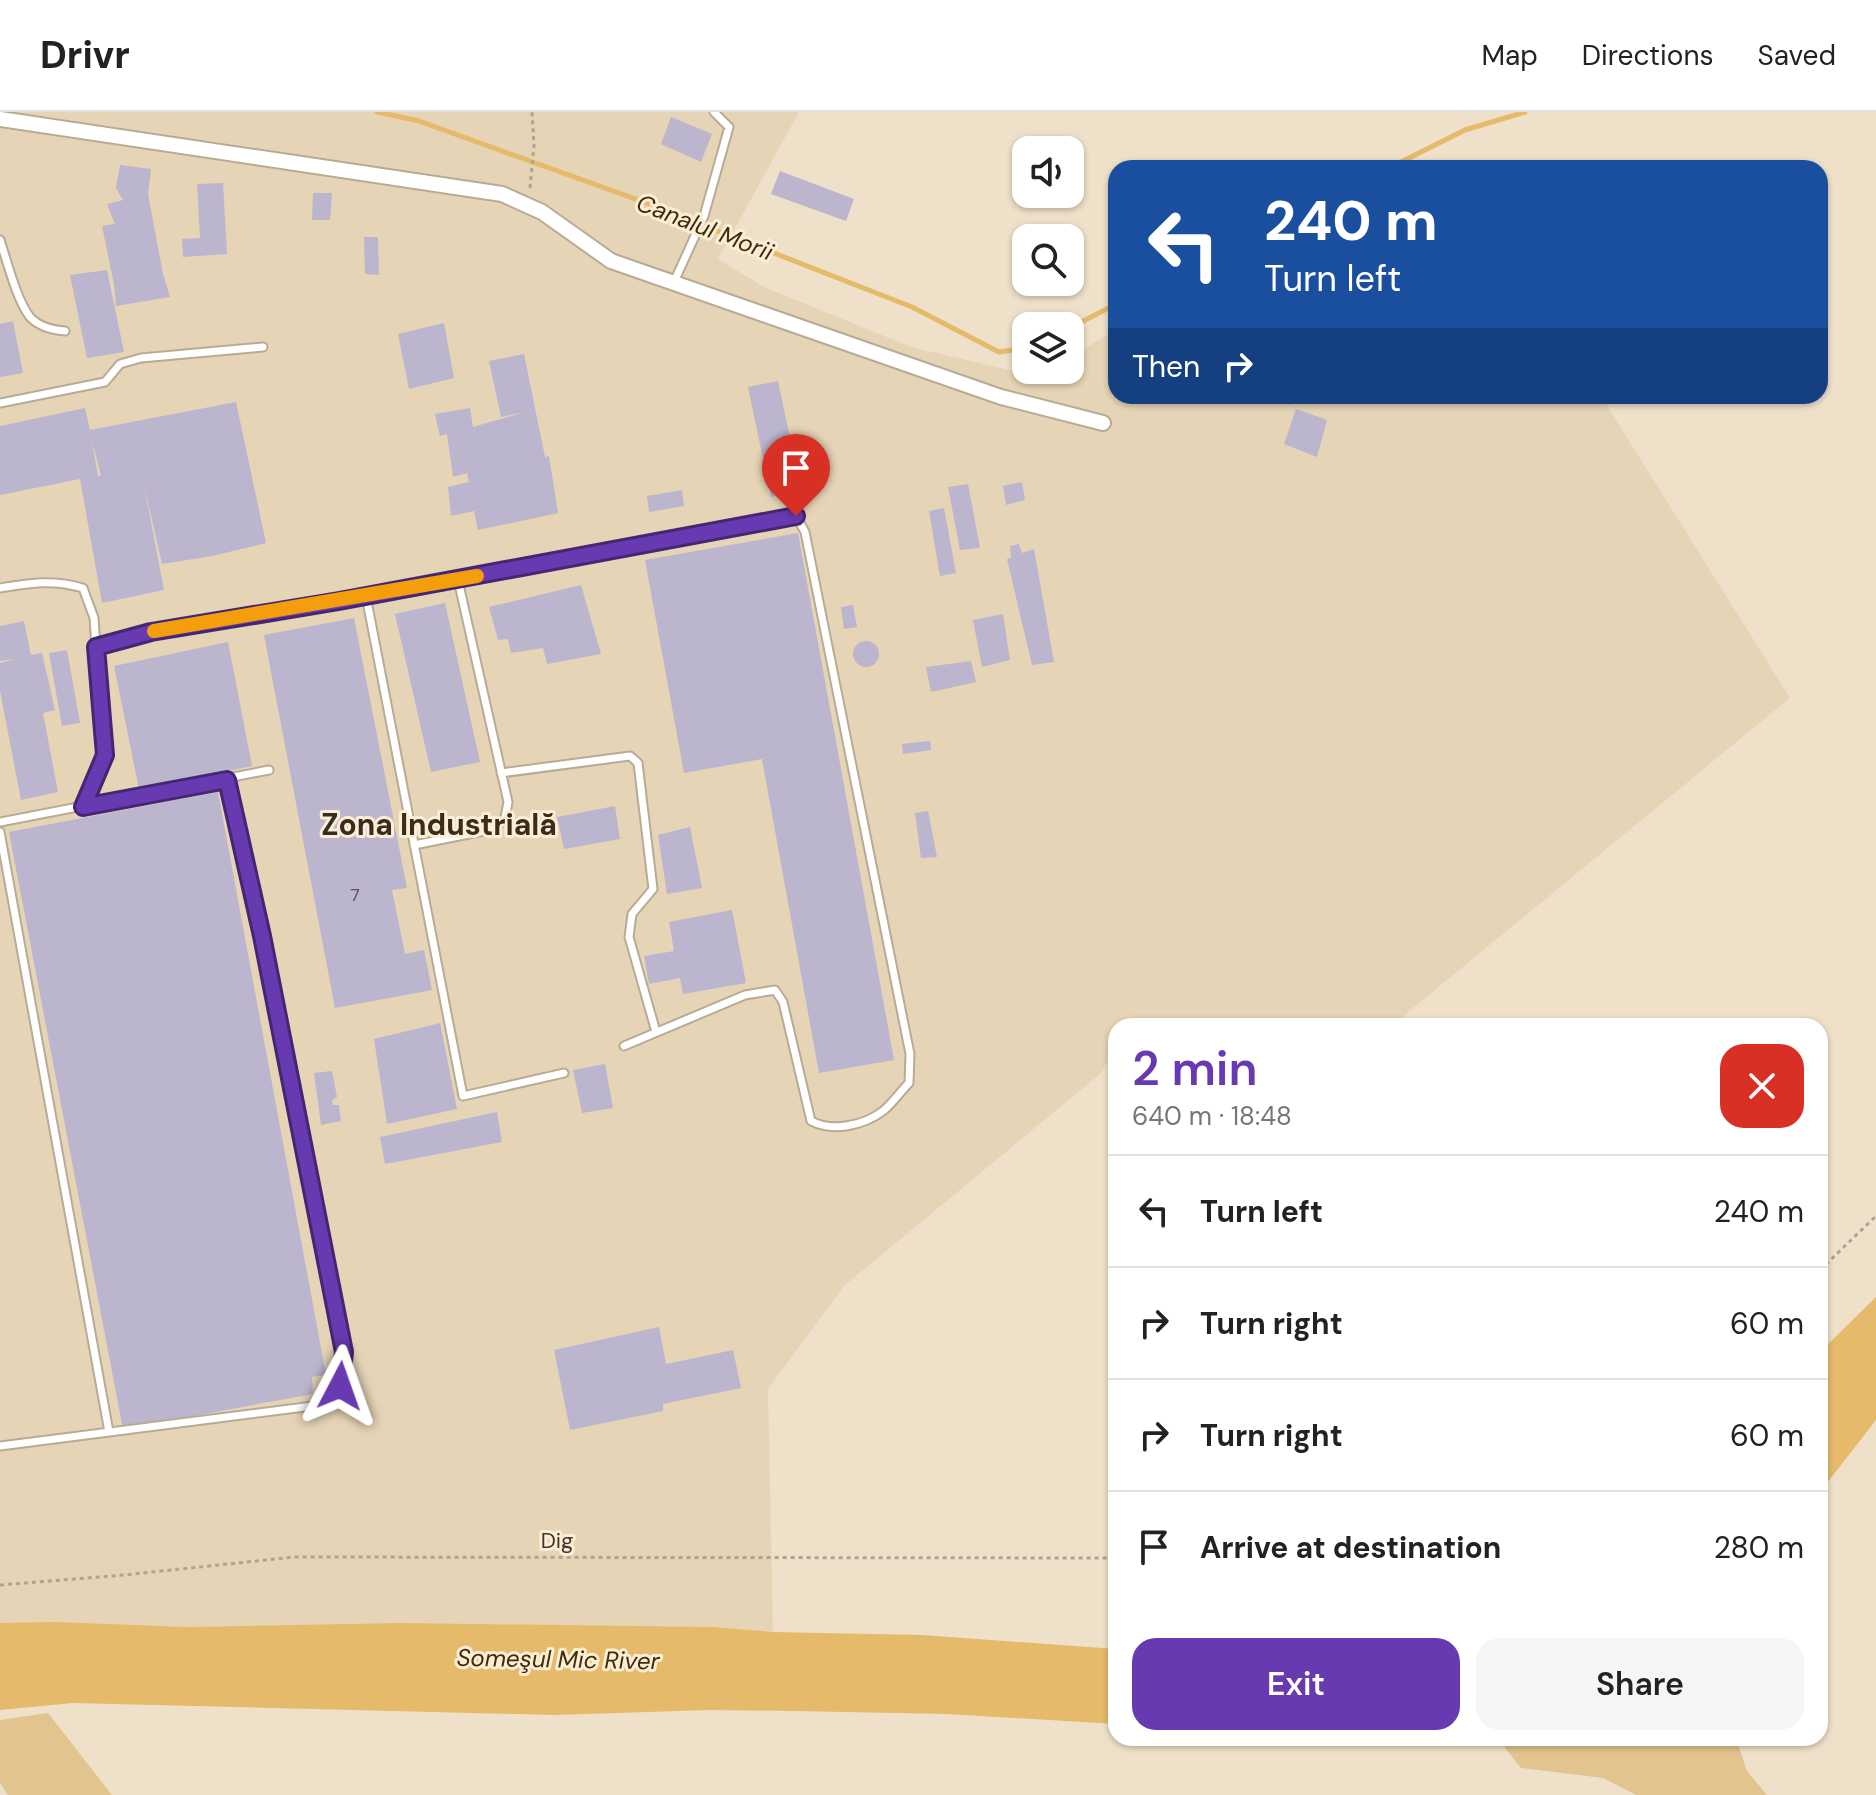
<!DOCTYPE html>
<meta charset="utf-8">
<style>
:root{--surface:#fff;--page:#f6f6f6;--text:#222;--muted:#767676;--line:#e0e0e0;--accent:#683ab1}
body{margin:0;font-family:"DM Sans",sans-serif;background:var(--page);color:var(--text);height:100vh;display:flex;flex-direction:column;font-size:30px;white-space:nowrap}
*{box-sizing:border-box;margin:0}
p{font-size:26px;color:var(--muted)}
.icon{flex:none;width:44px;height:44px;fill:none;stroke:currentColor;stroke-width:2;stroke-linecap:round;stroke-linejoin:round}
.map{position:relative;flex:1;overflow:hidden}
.sheet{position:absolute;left:1108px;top:906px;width:720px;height:728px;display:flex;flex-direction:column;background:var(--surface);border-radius:24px;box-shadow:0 2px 6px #0004}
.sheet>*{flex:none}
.guide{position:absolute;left:1108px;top:48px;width:720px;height:244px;border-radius:24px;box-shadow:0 2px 6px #0004;background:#1a4fa0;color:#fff;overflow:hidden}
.tools{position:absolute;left:1012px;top:24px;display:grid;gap:16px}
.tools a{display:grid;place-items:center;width:72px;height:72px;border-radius:16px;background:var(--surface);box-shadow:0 2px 6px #0004;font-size:40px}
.pin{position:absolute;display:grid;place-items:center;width:68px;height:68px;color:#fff;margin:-82px -34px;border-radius:50% 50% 50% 0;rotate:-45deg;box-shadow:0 0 8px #0007}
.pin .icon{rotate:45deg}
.me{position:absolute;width:88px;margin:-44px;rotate:4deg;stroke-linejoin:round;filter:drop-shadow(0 0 6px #0008)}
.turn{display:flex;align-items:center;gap:28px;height:168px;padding:0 24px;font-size:36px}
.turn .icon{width:104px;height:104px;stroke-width:2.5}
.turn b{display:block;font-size:56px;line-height:68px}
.then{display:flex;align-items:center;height:76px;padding:0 24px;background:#0003;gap:16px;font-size:30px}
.round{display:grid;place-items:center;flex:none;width:84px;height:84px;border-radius:24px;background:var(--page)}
.overview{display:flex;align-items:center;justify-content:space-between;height:136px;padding:0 24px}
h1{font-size:48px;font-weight:600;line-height:60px;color:var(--accent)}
.action{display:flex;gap:16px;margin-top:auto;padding:16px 24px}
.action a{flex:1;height:92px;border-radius:24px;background:var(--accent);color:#fff;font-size:32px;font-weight:600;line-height:92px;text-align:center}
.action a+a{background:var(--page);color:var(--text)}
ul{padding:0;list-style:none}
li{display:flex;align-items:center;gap:24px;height:112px;padding:0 24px;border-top:2px solid var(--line)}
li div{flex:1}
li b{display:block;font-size:30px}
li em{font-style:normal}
header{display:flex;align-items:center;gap:48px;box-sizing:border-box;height:112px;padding:0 40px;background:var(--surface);border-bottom:2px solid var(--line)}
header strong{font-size:38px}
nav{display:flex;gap:44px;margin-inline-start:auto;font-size:28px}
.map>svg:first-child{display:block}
.built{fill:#e6d4b6}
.green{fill:#e2c48e}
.water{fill:#e5ba6a}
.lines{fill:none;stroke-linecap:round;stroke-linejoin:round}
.stream{stroke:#e5ba6a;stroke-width:5}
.building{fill:#bbb5ce;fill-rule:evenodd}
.service-casing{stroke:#b8ab94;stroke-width:11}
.minor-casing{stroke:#b8ab94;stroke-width:18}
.path{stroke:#afa491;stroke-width:3;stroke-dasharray:4 4;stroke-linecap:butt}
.service{stroke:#fff;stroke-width:7}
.minor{stroke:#fff;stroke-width:14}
.route-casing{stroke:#442673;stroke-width:20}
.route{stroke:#683ab1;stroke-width:14}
.slow{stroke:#f59e0b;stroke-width:14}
.labels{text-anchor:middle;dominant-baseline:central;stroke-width:6;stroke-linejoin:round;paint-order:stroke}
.number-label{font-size:18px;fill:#5c5656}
.street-label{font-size:22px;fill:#3d372e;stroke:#fceed6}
.water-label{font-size:24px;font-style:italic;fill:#3f2d09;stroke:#fceed6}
.district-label{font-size:30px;font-weight:bold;fill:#382d1a;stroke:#fceed6}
</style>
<header>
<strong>Drivr</strong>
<nav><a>Map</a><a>Directions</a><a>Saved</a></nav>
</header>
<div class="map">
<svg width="1876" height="1683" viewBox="0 0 1876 1683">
<rect width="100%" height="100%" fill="#efe1c9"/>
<path class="built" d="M0,0h799l-81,147 46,28 147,60 129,30 11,-7h19v-12l46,-29v67h485l189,302 -399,328h-242l-14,-7 -5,7h-14v22l-17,27 -254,210 -77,104 5,243 -60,-5 -244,-3 -282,3 -187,-4z"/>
<path class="green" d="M48,1601l64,82h-104l-8,-12v-63z
M1497,1626h239l11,33 20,24h-131l-33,-17 -82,-10z"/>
<path class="water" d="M1876,1185v123l-56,72v-140z
M55,1510l132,5 215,-4 311,4 60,5 149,3 194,14v75l-169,-10 -153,-3 -84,-1 -155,5 -482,-12 -73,7v-87z"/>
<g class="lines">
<path class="stream" d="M377,0l42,9 222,80 271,106 87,45 27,-4
M1389,56l76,-38 60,-18
M1070,216l46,-24"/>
</g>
<path class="building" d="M671,5l41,17 -11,28 -40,-18z
M120,53l31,4 -3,25 15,80 7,23 -54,9 -2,-22 -12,-58 13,-2 -8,-20 16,-4 -7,-12z
M780,59l74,28 -8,22 -75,-27z
M223,71l4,71 -44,3 -1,-18 18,-1 -3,-54z
M313,81h19l-2,27h-18z
M364,125h14l1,38 -14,-1z
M107,158l17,82 -37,6 -17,-83z
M13,209l10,52 -23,4v-53z
M444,211l10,55 -45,11 -11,-55z
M524,242l21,103 4,-1 9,57 -80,17 -4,-19 -23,5 -3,-29 21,-5 -2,-9 -14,4 -6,-43 -7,2 -5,-22 35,-6 3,19 52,-15 -24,5 -12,-56z
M778,269l23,109 -30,7 -23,-110z
M1265,284h27l-2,9z
M236,290l30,141 -54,13 -50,8 -18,-79 20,105 -62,13 -22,-124 -80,16v-69l85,-18 5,22zM92,329l9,35h-3z
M1296,297l31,11 -10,37 -33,-13z
M1022,370l3,18 -19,5 -3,-19z
M968,372l12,64 -20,2 -12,-63z
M682,378l2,16 -35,6 -2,-16z
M944,396l12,65 -16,3 -11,-65z
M798,421l96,527 -75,13 -57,-314 -78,14 -39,-213z
M1019,432l3,9 12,-4 20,113 -22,3 -25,-106 4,-1 -1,-12z
M581,473l20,69 -54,10 -4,-16 -32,5 -3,-14 -10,1 -9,-33z
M445,491l35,159 -49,10 -36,-158z
M853,493l4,22 -13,2 -3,-22z
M1003,502l7,46 -28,7 -9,-47z
M354,506l53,270 -15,2 13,64 19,-4 8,40 -97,18 -71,-373z
M24,509l7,34 11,-2 13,57 -12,3 15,79 -37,8 -21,-109v-28l15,-4 -15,2v-35z
M853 542a13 13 0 1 1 26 0a13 13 0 1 1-26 0Z
M228,530l24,124 -113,23 -25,-123z
M67,538l13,73 -18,3 -13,-73z
M971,549l5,21 -45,10 -5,-25z
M930,629l1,9 -28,4 -1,-10z
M218,680l108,583 -14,2 1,17 -190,35 -114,-597z
M615,694l5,33 -56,10 -7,-32z
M928,699l9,46 -16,1 -6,-45z
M690,715l12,61 -35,6 -9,-59z
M732,798l14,73 -63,11 -3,-16 -31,6 -5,-28 30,-5 -5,-29z
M440,911l17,86 -70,15 -13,-85z
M605,952l8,44 -31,5 -9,-43z
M332,959l5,26 -5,3 1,5h6l2,16 -20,4 -7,-52z
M497,1000l5,30 -117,22 -5,-27z
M659,1215l7,37 67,-14 8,38 -78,16v7l-93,19 -16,-80z"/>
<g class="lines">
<g class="service-casing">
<path id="service" d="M0,128c7,21 17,61 30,77 9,10 23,13 35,14
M674,170l30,-66 25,-89 -15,-15
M0,291l105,-21 15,-18 21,-6 122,-11
M0,476c30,-5 53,-9 83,0l11,30 2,29
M366,484l97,500 101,-23
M501,661l129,-17 8,7 15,126 -21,25 -3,23 27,95
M83,695l22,-52 -9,-108 55,-15 188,-31 457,-85 9,16 105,522 -1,29c-9,9 -17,21 -26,28 -20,15 -51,21 -72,10l-28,-119 -8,-12 -30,5 -121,51
M0,710l269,-52
M0,720l109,600
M414,733l80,-16 11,-11 3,-16 -50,-222
M0,1334l313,-40 27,-20 4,-34 -82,-416 -35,-156"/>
</g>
<g class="minor-casing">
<path id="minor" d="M0,7l502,75 40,18 69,49 390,136 102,26"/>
</g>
<path class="path" d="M530,76l4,-42 -2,-34
M1820,1158l56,-54
M0,1473l124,-10 170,-18 822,1"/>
<use href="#service" class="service"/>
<use href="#minor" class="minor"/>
</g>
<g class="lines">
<g class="route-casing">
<path id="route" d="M340,1274l4,-34 -82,-416 -35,-156 -144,27 22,-52 -9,-108 55,-15 188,-31 457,-85"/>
</g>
<use href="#route" class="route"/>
<path class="slow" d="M154,519l323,-55"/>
</g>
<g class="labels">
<g class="number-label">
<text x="355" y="783">7</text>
</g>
<g class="street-label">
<text x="557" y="1428">Dig</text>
</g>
<g class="water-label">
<text transform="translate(705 115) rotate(21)">Canalul Morii</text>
<text transform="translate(558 1547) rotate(1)">Someşul Mic River</text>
</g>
<g class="district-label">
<text x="439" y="712">Zona Industrială</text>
</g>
</g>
</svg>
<div class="tools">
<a><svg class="icon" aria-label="sound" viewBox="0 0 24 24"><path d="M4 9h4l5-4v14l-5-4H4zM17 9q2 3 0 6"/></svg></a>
<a><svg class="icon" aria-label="search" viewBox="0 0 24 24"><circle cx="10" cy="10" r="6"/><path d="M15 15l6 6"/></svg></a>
<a><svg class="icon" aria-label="layers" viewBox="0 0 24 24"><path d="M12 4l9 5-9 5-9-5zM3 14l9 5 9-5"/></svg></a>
</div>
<div class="pin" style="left:796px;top:404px;background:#d93025"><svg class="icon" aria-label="arrive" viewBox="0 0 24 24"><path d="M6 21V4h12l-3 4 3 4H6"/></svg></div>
<svg class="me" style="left:340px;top:1274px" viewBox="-20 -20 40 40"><path d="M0-17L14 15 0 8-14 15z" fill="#683ab1" stroke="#fff" stroke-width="4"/></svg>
<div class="guide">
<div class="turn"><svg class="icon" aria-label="left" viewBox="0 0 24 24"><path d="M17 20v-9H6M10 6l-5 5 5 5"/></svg><div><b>240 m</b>Turn left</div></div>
<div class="then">Then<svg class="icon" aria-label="right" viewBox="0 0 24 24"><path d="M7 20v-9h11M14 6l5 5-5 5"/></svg></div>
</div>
<section class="sheet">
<div class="overview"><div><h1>2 min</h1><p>640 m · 18:48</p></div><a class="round" style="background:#d93025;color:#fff"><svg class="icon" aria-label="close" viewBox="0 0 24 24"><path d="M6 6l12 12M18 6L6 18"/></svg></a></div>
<ul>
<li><svg class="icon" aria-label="left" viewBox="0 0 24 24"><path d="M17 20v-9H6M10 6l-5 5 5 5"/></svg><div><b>Turn left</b></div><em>240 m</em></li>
<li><svg class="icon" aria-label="right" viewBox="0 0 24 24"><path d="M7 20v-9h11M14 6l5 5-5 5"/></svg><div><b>Turn right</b></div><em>60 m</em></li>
<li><svg class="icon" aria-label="right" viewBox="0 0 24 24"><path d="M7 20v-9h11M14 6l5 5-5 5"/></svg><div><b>Turn right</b></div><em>60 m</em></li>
<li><svg class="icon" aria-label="arrive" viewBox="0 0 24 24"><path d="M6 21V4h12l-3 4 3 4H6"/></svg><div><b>Arrive at destination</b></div><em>280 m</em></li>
</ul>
<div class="action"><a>Exit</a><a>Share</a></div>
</section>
</div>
